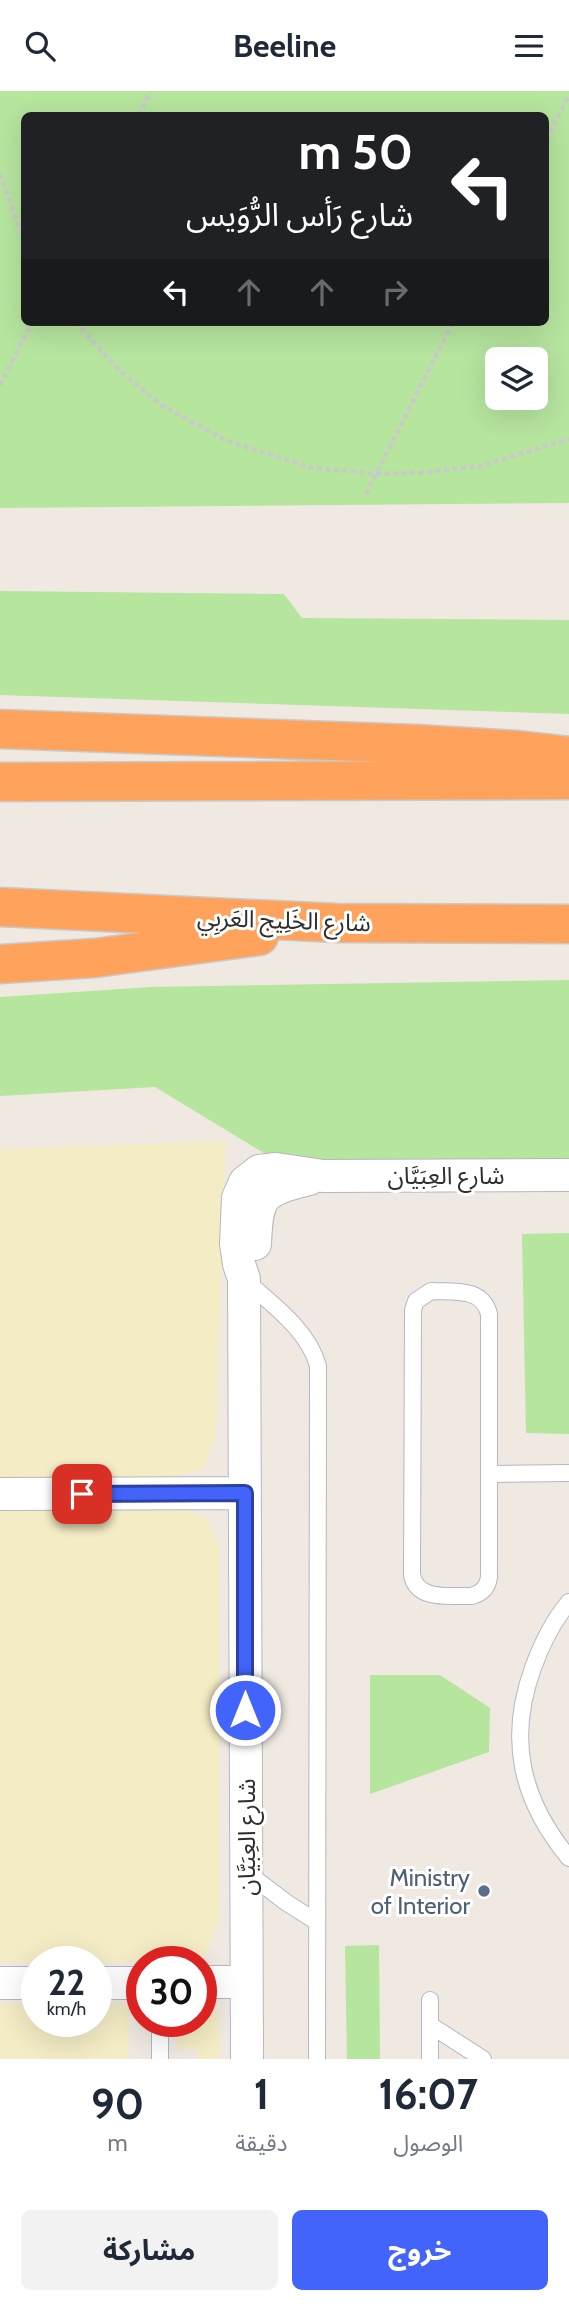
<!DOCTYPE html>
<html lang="ar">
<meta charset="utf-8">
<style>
:root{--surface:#fff;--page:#f2f2f3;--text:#1f2937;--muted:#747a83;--accent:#4264fb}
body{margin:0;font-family:Cabin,"Noto Sans Arabic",sans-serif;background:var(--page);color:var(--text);direction:rtl;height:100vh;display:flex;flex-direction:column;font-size:26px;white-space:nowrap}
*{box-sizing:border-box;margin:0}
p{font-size:23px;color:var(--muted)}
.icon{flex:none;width:38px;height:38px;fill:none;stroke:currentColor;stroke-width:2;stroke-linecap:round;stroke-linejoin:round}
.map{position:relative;height:1968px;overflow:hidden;direction:ltr}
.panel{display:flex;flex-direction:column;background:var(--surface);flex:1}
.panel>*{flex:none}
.guide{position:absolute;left:21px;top:21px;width:528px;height:214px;border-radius:10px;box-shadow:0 7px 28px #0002;direction:rtl;background:#202124;color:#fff;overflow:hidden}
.fabs{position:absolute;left:485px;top:256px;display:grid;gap:14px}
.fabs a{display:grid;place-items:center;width:63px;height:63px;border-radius:10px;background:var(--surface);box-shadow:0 7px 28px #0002;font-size:35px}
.speed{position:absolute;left:21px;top:1855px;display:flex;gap:14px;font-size:35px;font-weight:700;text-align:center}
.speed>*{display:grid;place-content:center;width:91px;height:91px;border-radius:50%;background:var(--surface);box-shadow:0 7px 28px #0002;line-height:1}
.speed small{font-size:18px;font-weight:400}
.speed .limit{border:10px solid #d22;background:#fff;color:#111}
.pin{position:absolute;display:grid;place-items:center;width:60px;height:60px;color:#fff;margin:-30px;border-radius:14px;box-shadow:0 4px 10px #0006}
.me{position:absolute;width:77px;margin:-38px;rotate:0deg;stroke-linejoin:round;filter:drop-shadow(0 0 5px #0008)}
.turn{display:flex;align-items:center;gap:24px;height:147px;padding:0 21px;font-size:32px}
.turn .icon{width:91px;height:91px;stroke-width:2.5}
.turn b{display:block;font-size:49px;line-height:60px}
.lanes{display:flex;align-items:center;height:66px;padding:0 21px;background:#0003;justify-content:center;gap:35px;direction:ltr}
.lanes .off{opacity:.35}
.eta{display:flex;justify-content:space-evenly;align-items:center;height:119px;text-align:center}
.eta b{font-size:42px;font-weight:700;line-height:49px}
.action{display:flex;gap:14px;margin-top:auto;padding:14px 21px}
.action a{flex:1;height:80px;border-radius:10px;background:var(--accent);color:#fff;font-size:28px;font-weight:700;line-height:80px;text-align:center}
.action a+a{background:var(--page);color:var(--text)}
header{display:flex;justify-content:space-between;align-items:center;height:91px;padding:0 21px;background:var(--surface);font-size:32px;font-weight:700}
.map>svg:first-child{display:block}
.green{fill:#b6e59e;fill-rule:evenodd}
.sand{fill:#f3ecc5}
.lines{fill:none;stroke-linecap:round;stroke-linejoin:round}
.lane-casing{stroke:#b4b7c1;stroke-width:18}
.street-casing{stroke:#b4b7c1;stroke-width:34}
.highway-casing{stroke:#c9c9c9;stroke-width:41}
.path{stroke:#c9c9c9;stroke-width:4.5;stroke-dasharray:5 3.5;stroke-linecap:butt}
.lane{stroke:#fff;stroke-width:16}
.street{stroke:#fff;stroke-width:32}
.highway{stroke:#ffa35c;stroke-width:38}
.route-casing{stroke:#2b41a3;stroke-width:18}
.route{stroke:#4264fb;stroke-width:12}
.service-dot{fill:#5c6f8a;stroke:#fff;stroke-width:2.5}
.labels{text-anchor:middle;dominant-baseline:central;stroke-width:6;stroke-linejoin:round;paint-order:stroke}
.street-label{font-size:24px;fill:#2e2e2e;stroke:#fff}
.service-label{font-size:24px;fill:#4e5e75;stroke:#fff;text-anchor:end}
</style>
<header><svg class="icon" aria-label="menu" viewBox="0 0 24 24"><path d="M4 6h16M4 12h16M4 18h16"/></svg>Beeline<svg class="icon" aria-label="search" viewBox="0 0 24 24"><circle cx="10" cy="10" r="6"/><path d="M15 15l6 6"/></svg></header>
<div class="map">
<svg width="569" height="1968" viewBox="0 0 569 1968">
<rect width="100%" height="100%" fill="#efe9e1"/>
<path class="green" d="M0,0h569v412l-569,5zM546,24v207h-522v-207zM497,268h39v38h-39z
M0,500l284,3 18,24 267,2v94l-569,-19z
M569,889v179l-287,5 -127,-77 -155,9v-99l150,-10z
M569,1142v201l-43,-1 -4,-199z
M370,1584h70l50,33 -1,44 -119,42z
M379,1854l1,114h-33l-2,-113z"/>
<path class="sand" d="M226,1050l-10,296 -12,32 -33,10h-171v-330z
M189,1419l18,9 12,26v374l-11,32 -16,11h-192v-451z
M0,1913h37v17h59v-17l33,1 -1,54h-128z
M201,1913l14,4 5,16v35h-21l-1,-9 -21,-2 -1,-27h25z"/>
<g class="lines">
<g class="lane-casing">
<path id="lane" d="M244,1188c27,25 64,50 74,87l-1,693
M431,1200c23,1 51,-4 58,23v263c-1,10 -7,16 -17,19 -20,-1 -55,6 -60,-21l1,-265 3,-9z
M491,1383l78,-1
M569,1511c-17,20 -27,41 -36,66 -26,71 -12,132 36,190
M246,1781l41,31 30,19
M430,1909v59
M160,1930v38
M430,1934l53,34"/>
</g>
<g class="street-casing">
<path id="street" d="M255,1153c2,-49 6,-53 54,-65
M0,1403l245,-1
M201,1891h45
M0,1892h37
M96,1892h46
M247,1968l-3,-780 -5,-15 -3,-21 2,-45 7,-16 14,-11 17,-2 47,7 246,-1"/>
</g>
<g class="highway-casing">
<path id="highway" d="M0,638l416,15 101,6 52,6
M0,691l569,-2
M0,816l337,16 232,1
M0,873l95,-6 164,-22"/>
</g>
<path class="path" d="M138,24l13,-24
M546,49l23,-45
M0,83l15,43 9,20
M75,231l45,49 41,34 64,35 88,28 63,6 54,-2 51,-6 88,-27
M0,294l32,-63
M366,403l87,-172"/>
<use href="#lane" class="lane"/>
<use href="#street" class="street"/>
<use href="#highway" class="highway"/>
</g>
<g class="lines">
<g class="route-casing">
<path id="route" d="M82,1403l163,-1v217"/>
</g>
<use href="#route" class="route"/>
</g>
<circle class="service-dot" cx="484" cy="1800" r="7"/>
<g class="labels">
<g class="street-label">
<text transform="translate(284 829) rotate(2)">شارع الخَلِيج العَربِي</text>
<text x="446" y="1084">شارع العِبَيَّان</text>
<text transform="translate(246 1746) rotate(-90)">شارع العِبَيَّان</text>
</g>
<g class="service-label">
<text x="470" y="1786">Ministry<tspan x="470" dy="28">of Interior</tspan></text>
</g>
</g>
</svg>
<div class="fabs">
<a><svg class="icon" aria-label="layers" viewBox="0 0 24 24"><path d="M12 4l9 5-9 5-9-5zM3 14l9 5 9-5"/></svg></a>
</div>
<div class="speed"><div>22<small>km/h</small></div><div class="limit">30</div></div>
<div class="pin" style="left:82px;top:1403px;background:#d93025"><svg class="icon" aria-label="arrive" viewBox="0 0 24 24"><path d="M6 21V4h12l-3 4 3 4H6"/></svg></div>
<svg class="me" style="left:245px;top:1619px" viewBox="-20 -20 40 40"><circle r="17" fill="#4264fb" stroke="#fff" stroke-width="3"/><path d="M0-11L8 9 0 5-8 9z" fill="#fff"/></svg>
<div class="guide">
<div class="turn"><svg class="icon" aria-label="left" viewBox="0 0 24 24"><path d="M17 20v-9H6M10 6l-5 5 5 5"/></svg><div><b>50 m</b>شارع رَأس الرُّوَيس</div></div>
<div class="lanes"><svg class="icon" aria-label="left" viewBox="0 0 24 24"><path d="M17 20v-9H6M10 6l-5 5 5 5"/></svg><svg class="icon off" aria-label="ahead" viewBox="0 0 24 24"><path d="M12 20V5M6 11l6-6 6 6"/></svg><svg class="icon off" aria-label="ahead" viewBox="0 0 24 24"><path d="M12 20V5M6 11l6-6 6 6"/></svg><svg class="icon off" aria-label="right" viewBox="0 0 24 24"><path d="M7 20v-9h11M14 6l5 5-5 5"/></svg></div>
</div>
</div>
<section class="panel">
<div class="eta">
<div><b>16:07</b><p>الوصول</p></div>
<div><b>1</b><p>دقيقة</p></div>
<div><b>90</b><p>m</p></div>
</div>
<div class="action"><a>خروج</a><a>مشاركة</a></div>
</section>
